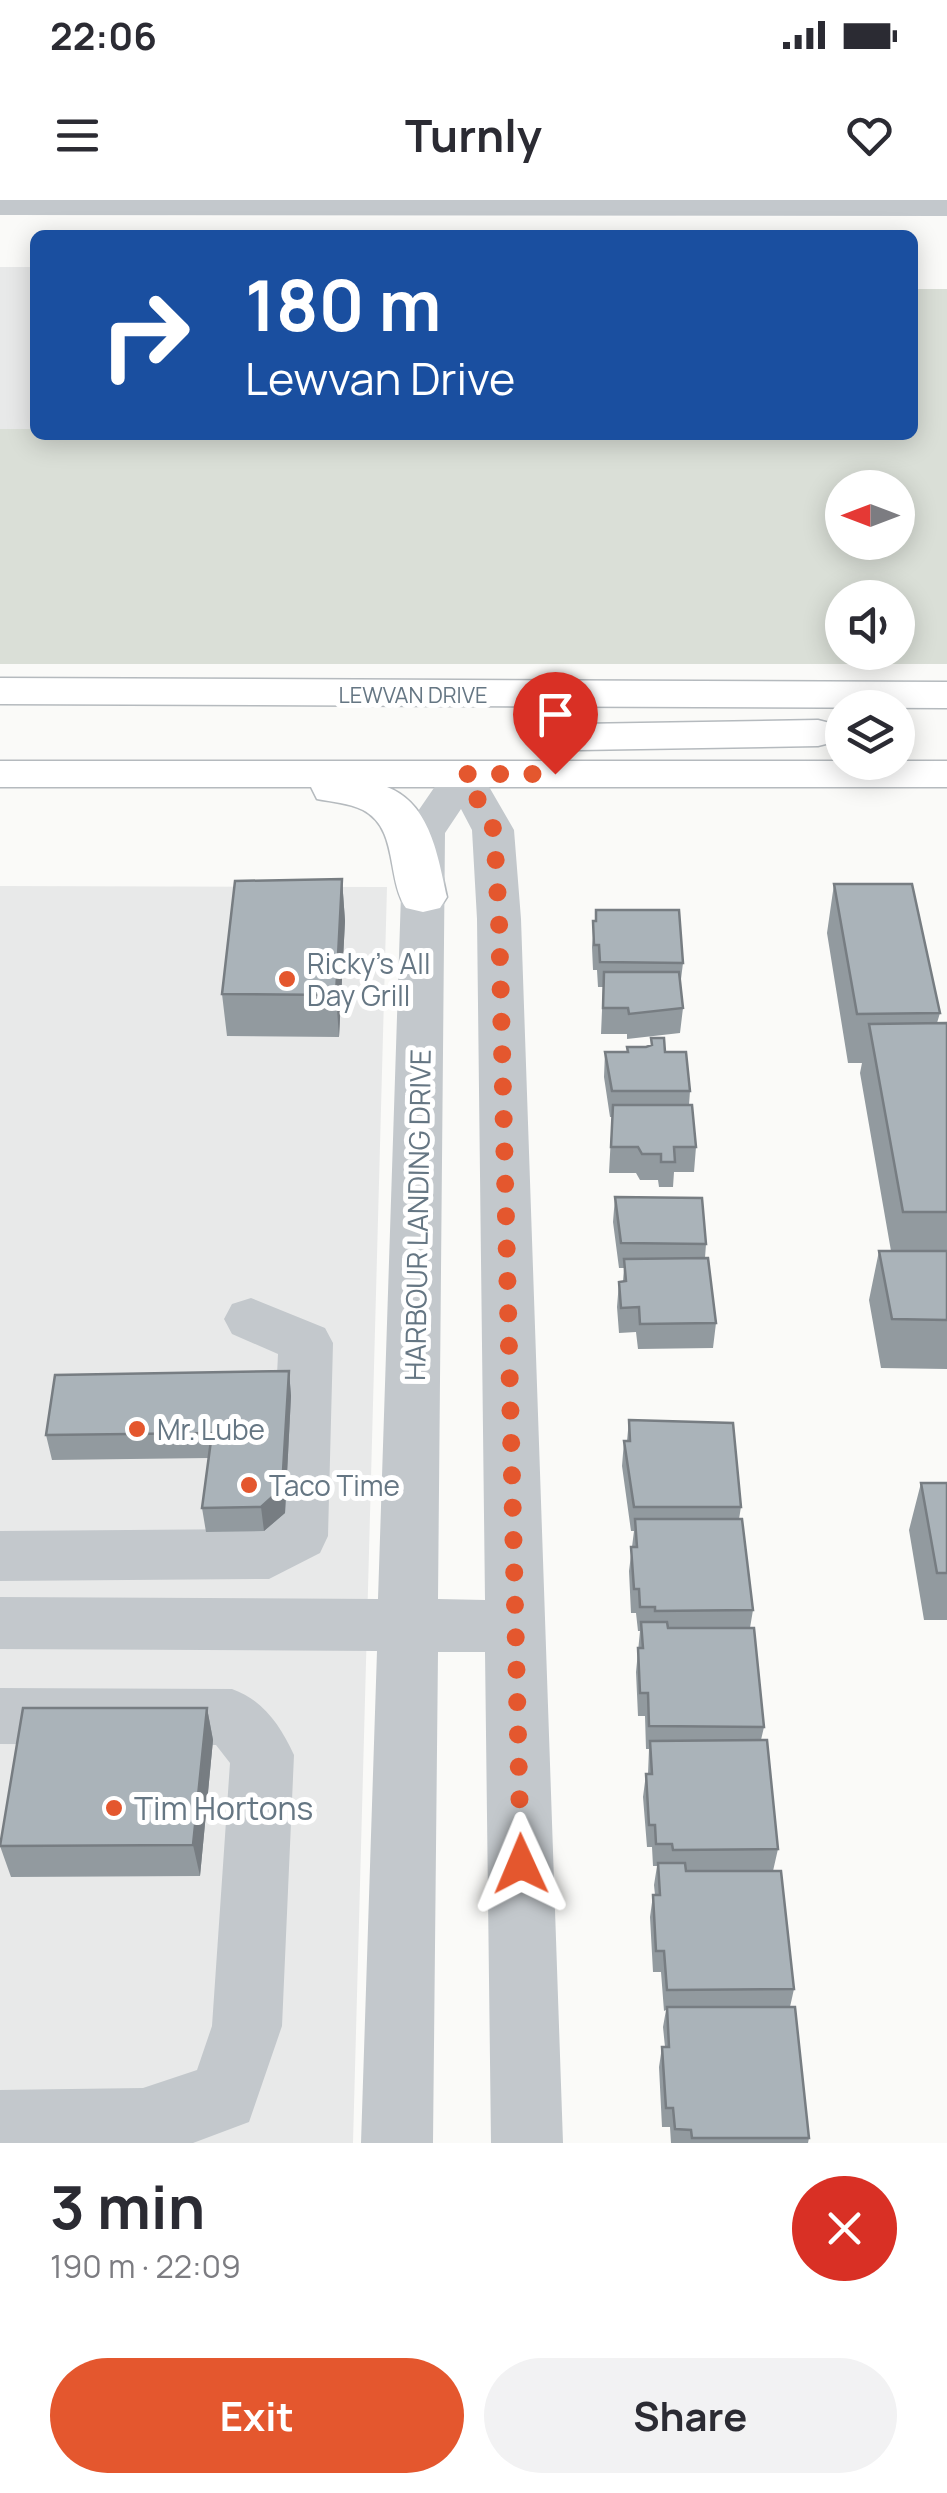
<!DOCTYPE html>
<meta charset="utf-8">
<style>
:root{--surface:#fff;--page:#f2f2f3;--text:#2b2b33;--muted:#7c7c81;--accent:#e4572e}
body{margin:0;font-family:Manrope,sans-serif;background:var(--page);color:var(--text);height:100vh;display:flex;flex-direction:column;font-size:38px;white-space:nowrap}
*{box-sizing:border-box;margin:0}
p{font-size:32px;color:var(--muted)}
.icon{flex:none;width:55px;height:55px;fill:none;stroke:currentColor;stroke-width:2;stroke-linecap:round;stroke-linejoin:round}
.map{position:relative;height:1943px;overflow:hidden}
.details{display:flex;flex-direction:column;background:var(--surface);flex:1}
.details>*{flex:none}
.banner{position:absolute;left:30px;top:30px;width:888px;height:210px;border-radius:15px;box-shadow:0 5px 25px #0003;background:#1a4fa0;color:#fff;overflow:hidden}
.needle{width:65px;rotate:270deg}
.controls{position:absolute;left:825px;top:270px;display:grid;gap:20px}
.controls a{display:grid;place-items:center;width:90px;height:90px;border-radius:50%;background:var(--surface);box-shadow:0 5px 25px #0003;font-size:50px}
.pin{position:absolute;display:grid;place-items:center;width:85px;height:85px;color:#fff;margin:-102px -42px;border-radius:50% 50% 50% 0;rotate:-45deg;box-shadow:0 0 10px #0007}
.pin .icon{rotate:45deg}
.me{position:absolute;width:110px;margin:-55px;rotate:359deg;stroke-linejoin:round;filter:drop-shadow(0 0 8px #0008)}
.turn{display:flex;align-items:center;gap:35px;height:210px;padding:0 50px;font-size:45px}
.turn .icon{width:130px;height:130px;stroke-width:2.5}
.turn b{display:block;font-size:70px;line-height:85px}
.round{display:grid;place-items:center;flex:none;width:105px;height:105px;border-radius:52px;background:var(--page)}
.summary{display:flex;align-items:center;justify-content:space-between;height:170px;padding:0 50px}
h1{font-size:60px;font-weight:700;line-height:75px}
.action{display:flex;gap:20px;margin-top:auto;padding:20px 50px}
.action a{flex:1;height:115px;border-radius:60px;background:var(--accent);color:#fff;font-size:40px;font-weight:700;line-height:115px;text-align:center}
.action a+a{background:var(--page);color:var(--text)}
.status{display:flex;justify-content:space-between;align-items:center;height:70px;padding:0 50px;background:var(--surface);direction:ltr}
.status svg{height:28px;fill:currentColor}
header{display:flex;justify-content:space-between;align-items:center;height:130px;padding:0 50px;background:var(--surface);font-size:45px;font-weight:700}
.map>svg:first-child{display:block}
.built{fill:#e8e9e9}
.green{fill:#dadfd7;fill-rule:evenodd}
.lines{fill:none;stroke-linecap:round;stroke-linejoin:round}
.major-casing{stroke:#b5babe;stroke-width:3}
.minor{fill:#c3c8cc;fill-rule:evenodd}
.major{fill:#fff;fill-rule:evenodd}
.wall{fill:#929a9f}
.shaded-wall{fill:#777d82}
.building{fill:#aab3b9;stroke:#777d82;stroke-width:2.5}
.route{stroke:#e4572e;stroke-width:18;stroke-dasharray:0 32.4}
.poi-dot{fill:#e4572e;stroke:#fff;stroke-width:4}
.labels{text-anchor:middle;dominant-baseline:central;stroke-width:10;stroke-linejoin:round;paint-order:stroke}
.far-street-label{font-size:22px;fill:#657683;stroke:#fff}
.poi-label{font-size:28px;fill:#657683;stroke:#fff;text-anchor:start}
.street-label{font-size:28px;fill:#657683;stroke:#fff}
.near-poi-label{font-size:32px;fill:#657683;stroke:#fff;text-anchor:start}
</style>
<div class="status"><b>22:06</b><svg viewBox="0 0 49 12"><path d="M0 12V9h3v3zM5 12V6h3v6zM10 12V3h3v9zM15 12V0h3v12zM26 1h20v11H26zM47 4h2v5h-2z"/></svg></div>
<header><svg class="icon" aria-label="menu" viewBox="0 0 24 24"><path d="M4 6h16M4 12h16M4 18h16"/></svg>Turnly<svg class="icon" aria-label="heart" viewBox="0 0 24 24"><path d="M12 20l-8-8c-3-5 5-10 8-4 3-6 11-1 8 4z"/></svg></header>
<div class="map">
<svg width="947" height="1943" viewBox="0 0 947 1943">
<rect width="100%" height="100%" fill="#fafaf8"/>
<path class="built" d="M0,67h35v162h-35z
M0,686l387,1 -34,1256h-353z"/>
<path class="green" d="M913,89h34v375h-947v-235h35v6h877zM842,288h56v54h-56zM842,398h56v54h-56z"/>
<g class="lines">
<g class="major-casing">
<path id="major" d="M0,478l947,4v26l-947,-4z
M818,520l16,4 6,9 -6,9 -16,4 -239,4 -16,-4 -6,-9 6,-9 16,-4z
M0,561h947v26h-560c44,17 51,70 60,110l-7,11 -17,4 -17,-4c-20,-30 -7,-79 -43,-98 -14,-7 -31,-8 -46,-11l-6,-12h-311z"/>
</g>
<path class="minor" d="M0,0h947v16l-947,-1z
M463,563l14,3 37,64 7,89 42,1224h-72l-6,-491h-47l-5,491h-72l16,-492 -377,-2v-52l378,2 25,-766 46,-67zM461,609l11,21 5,89 8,681 -47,-1 7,-766z
M251,1098l74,30 8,15 -5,193 -8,17 -51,26 -269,2v-50l260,-2 10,-6 8,-169 -46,-20 -8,-15 8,-15z
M0,1488l232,1c31,11 48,36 62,66l-12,271 -33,96 -56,21h-193v-53l143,-2 54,-18 15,-44 18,-263 -14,-18 -216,-1z"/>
<use href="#major" class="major"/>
</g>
<path class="wall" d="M342,679l3,42 -6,116 -112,-1 -5,-42z
M834,684l106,129 -3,10h10v346l-66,-1 -12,-68 10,-49h12l-31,-178 2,-10h-14l-21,-130z
M596,710l87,53 -3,24 3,21 -3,25 -53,6v-5h-26l2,-47h-5l-1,-17h-4l-1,-23z
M651,838l14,14 25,39 -1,14 7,42 -2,25h-20l-1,15h-14l-1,-7h-18l-4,-7h-27l3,-56h-2l-6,-40 1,-25h22l19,-5 5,-1z
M615,997l91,47 -1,14 11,65 -3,25 -75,1 -2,-17 -17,1 -2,-26 2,-25 4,-1 1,-13h-5l-6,-46z
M289,1171l2,25 -6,117 -21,18 -58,1 -4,-24 7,-50 -157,2 -6,-25z
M629,1220l112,87 -2,12 14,91 -3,18 14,99 -3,13 17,109 -5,22 21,118 -4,18 19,131 -1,5h-137l-1,-16h-8l-3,-60 3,-20h3l-2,-20 3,-17 -2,1 -3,-39h-8l-3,-55 3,-22h2l-1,-10 3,-19h-4l-1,-19h-5l-4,-50 3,-23h2l1,-25h-3l-1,-33h-7l-2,-44 4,-41h-2l-2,-18h-5l-2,-42 5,-40h-3l-9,-65 2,-25h3z
M921,1283h26v137h-23l-15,-90z
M207,1508l6,32 -13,136 -189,1 -11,-31z"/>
<path class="shaded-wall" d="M342,679l3,42 -6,116 -3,-42z
M289,1171l2,25 -6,117 -21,18 -3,-24z
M207,1508l6,32 -13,136 -7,-31z"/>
<path class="building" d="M342,679l-6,116 -114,-1 13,-113z
M834,684h78l28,129 -83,1z
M596,710h83l4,53 -83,-1 -1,-17h-5l-1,-24h3z
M604,772h75l4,36 -54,6 -1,-6h-25z
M947,823v189h-44l-34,-188z
M651,838h13l1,14h21l4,39h-78l-7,-39h23l-1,-5h19l6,-2z
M613,905h79l4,42h-22l1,15h-14v-8h-19l-4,-7h-27z
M615,997l87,1 4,46 -85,-1z
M879,1051h68v69l-55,-1z
M708,1058l8,65 -76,1 -1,-17 -18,1 -2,-26 7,-1 -2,-22z
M289,1171l-7,117 -21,19 -59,1 10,-75 -166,2 9,-60z
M629,1220l104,3 8,84h-107l-10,-66h6z
M921,1283h26v90h-10z
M635,1319h107l11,91 -98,1v-4h-15l-1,-18h-5l-3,-42h6z
M641,1422h26l1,6h86l10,99 -115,-1 -1,-33h-8l-2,-45h5z
M23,1508h184l-14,137 -193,1z
M767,1540l11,109 -105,1 -1,-6h-16l-1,-19h-6l-3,-51h6l-2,-33z
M658,1663h27l1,8h95l13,118 -127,1 -3,-39h-8l-3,-56h7z
M667,1807h128l14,131h-117l-1,-8 -16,-1 -2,-21h-7l-4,-61h7z"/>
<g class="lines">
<path class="route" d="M521,1664l-22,-945 -5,-89 -30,-56h91"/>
</g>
<g class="poi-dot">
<circle cx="287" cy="779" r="10"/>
<circle cx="137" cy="1229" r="10"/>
<circle cx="249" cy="1285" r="10"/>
<circle cx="114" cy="1608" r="10"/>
</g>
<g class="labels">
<g class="far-street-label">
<text x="413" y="495">LEWVAN DRIVE</text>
</g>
<g class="poi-label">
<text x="307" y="763">Ricky's All<tspan x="307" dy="32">Day Grill</tspan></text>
<text x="157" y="1229">Mr. Lube</text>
<text x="269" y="1285">Taco Time</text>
</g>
<g class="street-label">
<text transform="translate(417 1015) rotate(-89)">HARBOUR LANDING DRIVE</text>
</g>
<g class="near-poi-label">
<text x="134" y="1608">Tim Hortons</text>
</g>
</g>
</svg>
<div class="controls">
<a><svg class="needle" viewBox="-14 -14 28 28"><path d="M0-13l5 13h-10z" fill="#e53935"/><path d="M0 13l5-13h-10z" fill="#7c7c81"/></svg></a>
<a><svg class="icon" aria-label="sound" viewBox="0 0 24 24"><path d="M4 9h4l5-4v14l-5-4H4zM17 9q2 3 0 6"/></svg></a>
<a><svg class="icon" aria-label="layers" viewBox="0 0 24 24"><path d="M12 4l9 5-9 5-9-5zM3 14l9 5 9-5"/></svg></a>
</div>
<div class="pin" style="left:555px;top:574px;background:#d93025"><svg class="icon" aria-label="arrive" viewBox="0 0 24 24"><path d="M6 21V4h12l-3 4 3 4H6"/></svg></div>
<svg class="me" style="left:521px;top:1664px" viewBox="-20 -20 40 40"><path d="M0-17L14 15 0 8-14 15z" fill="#e4572e" stroke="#fff" stroke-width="4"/></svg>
<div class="banner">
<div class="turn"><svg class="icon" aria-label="right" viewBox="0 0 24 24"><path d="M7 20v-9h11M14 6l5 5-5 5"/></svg><div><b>180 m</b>Lewvan Drive</div></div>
</div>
</div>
<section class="details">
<div class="summary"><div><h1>3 min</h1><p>190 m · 22:09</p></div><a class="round" style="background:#d93025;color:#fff"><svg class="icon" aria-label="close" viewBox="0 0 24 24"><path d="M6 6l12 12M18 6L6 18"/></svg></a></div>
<div class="action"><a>Exit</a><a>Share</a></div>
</section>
